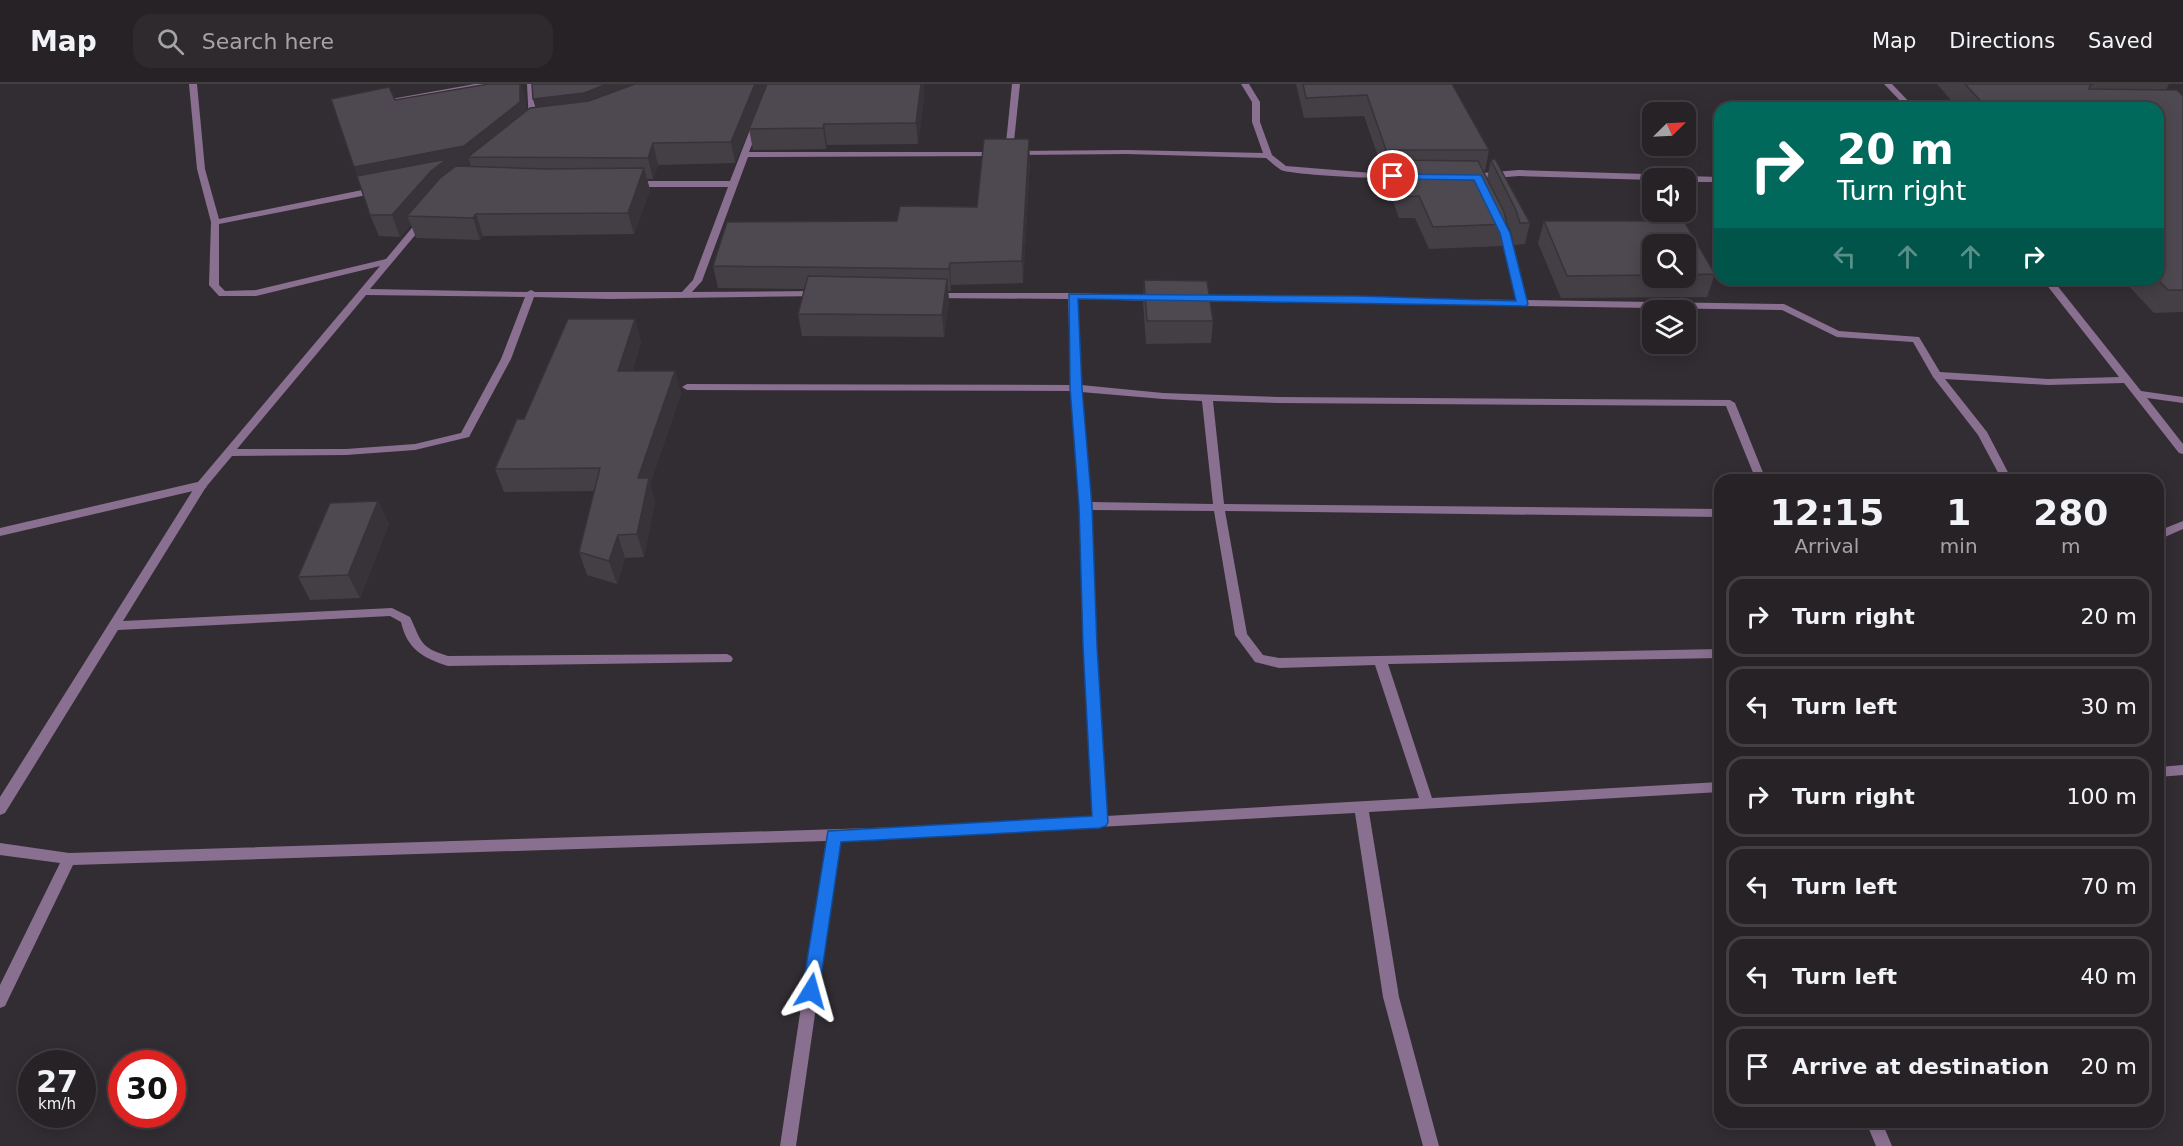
<!DOCTYPE html>
<style>
:root{--surface:#262226;--page:#2e2a2e;--text:#f1f3f6;--muted:#a4a4a7;--line:#423f43}
body{margin:0;font-family:"DejaVu Sans",sans-serif;background:var(--page);color:var(--text);height:100vh;display:flex;flex-direction:column;font-size:22px;white-space:nowrap}
*{box-sizing:border-box;margin:0}
p{font-size:20px;color:var(--muted)}
.icon{flex:none;width:33px;height:33px;fill:none;stroke:currentColor;stroke-width:2;stroke-linecap:round;stroke-linejoin:round}
.map{position:relative;flex:1;overflow:hidden}
.panel{position:absolute;left:1714px;top:390px;width:450px;height:654px;display:flex;flex-direction:column;background:var(--surface);border-radius:18px;box-shadow:0 3px 15px #0003,0 0 0 2px var(--line)}
.panel>*{flex:none}
.banner{position:absolute;left:1714px;top:18px;width:450px;height:183px;border-radius:18px;box-shadow:0 3px 15px #0003,0 0 0 2px var(--line);background:#00695c;color:#fff;overflow:hidden}
.needle{width:39px;rotate:66deg}
.fabs{position:absolute;left:1642px;top:18px;display:grid;gap:12px}
.fabs a{display:grid;place-items:center;width:54px;height:54px;border-radius:12px;background:var(--surface);box-shadow:0 3px 15px #0003,0 0 0 2px var(--line);font-size:30px}
.speed{position:absolute;left:18px;top:966px;display:flex;gap:12px;font-size:30px;font-weight:700;text-align:center}
.speed>*{display:grid;place-content:center;width:78px;height:78px;border-radius:50%;background:var(--surface);box-shadow:0 3px 15px #0003,0 0 0 2px var(--line);line-height:1}
.speed small{font-size:15px;font-weight:400}
.speed .limit{border:9px solid #d22;background:#fff;color:#111}
.pin{position:absolute;display:grid;place-items:center;width:51px;height:51px;color:#fff;margin:-26px;border:3px solid #fff;border-radius:50%;box-shadow:0 2px 6px #0007}
.me{position:absolute;width:66px;margin:-33px;rotate:8deg;stroke-linejoin:round;filter:drop-shadow(0 0 4px #0008)}
.turn{display:flex;align-items:center;gap:21px;height:126px;padding:0 24px;font-size:27px}
.turn .icon{width:78px;height:78px;stroke-width:2.5}
.turn b{display:block;font-size:42px;line-height:51px}
.lanes{display:flex;align-items:center;height:57px;padding:0 24px;background:#0003;justify-content:center;gap:30px;direction:ltr}
.lanes .off{opacity:.35}
.eta{display:flex;justify-content:space-evenly;align-items:center;height:102px;text-align:center}
.eta b{font-size:36px;font-weight:800;line-height:42px}
ul{padding:0;list-style:none}
li{display:flex;align-items:center;gap:18px;height:81px;margin:0 12px 9px;padding:0 12px;border:3px solid var(--line);border-radius:18px}
li div{flex:1}
li b{display:block;font-size:22px}
li em{font-style:normal}
header{display:flex;align-items:center;gap:36px;box-sizing:border-box;height:84px;padding:0 30px;background:var(--surface);border-bottom:2px solid var(--line)}
header strong{font-size:28px}
nav{display:flex;gap:33px;margin-inline-start:auto;font-size:21px}
.search{width:420px;height:54px;background:var(--page);display:flex;align-items:center;gap:15px;box-sizing:border-box;padding:0 21px;border-radius:18px;color:var(--muted);font-size:22px}
.map>svg:first-child{display:block}
.lines{fill:none;stroke-linecap:round;stroke-linejoin:round}
.service{fill:#8a7090;fill-rule:evenodd}
.minor{fill:#8a7090;fill-rule:evenodd}
.wall{fill:#433f45;fill-rule:evenodd}
.shaded-wall{fill:#373338}
.building{fill:#4e4950;stroke:#373338;stroke-width:1.5}
.route{fill:#1a73e8;stroke:#114b97;stroke-width:1.5}
</style>
<header>
<strong>Map</strong>
<div class="search"><svg class="icon" aria-label="search" viewBox="0 0 24 24"><circle cx="10" cy="10" r="6"/><path d="M15 15l6 6"/></svg>Search here</div>
<nav><a>Map</a><a>Directions</a><a>Saved</a></nav>
</header>
<div class="map">
<svg width="2183" height="1062" viewBox="0 0 2183 1062">
<rect width="100%" height="100%" fill="#322d33"/>
<g class="lines">
<path class="service" d="M202,397l5,4 -1,3 -206,48v-8z"/>
<path class="minor" d="M189,0h8l8,85 14,50 158,-32 4,3 -4,3 -158,31v61l6,6 31,-1 130,-31 35,-42h6v4l-57,68 157,3 4,-2 4,2h147l11,-12 35,-93h-96l-4,-3 4,-3h98l23,-59 7,2 -11,28h249l4,2 -4,2 -250,1 -46,124 -10,11 126,-1 3,1v4l-212,3 -75,-2 -23,62 -42,78 -54,13 -69,5 -114,1 -26,31 -83,134 269,-13 18,9c12,25 9,30 38,39l279,-2 4,2 2,3 -2,3 -283,4c-25,-8 -41,-17 -47,-44l-11,-6 -272,14 -113,183 -5,2v-18l198,-315 182,-216 -124,30h-37l-10,-11 2,-63 -14,-53zM366,211l159,2 -24,62 -40,74 -46,11 -69,5h-109z
M475,0h17l-4,2 -108,19 -4,-2 4,-2z
M527,0h8l2,40 -4,2 -4,-2z
M1012,0h8l-7,67 114,-1 136,3 -11,-31v-20l-11,-18h8l11,18v20l12,33 14,11 86,7h29l4,3c-8,5 -113,-1 -124,-6 -5,-3 -10,-8 -15,-12l-139,-4 -118,1 -4,-2z
M1884,0h8l23,24h-8z
M1519,86l159,5 4,3 -29,2 -134,-4 -49,4 -4,-3 4,-3z
M1686,92l34,1v5h-34v-4h-4z
M1498,131c14,8 24,68 28,85l258,4 55,27 80,6 21,35 108,7 71,-2 -77,-98h10l89,112 42,6v6l-36,-5 36,46v10l-4,-1 -55,-70 -76,2 -103,-6 42,53 25,48h-10l-24,-45 -45,-58 -20,-35 -76,-5 -55,-27 -586,-9 -5,-3 5,-3 320,5 -15,-67 -7,-15z
M934,209h139l87,3v4l-3,1 -79,-2 3,86 82,8 115,4 452,3 5,3 31,77h-10l-30,-74 -448,-3 -65,-2 11,103 496,5v8l-495,-6 22,123 16,21 16,3 441,-9v9l-332,6 44,134 288,-16v10l-351,20 30,185 40,149h-16l-40,-149 -28,-184 -515,28 -44,305h-16l46,-305 -753,24 -68,141 -5,2v-23l60,-122 -60,-8v-12l69,10 834,-26 190,-10 -9,-171 -4,-140 -9,-115 -384,-1 -5,-3 5,-3 384,1 -3,-86 -137,-1 -2,-2zM1081,308l82,7 39,2 11,103 -122,-2zM1092,426l122,1 21,124 20,27 24,6 96,-3 44,133 -313,18 -10,-170z
M2183,437v8l-25,11v-9z
M2183,681v10l-25,2v-10z
M1866,1038h16l10,24h-16z"/>
</g>
<path class="wall" d="M532,0h392v13l-6,47 -91,1 -1,4 -73,1 -4,-21 15,-36 -29,70 -77,2 -5,14h-6l3,11 -16,44 -151,2 -3,4 -64,-2 -5,-13 -11,12 -21,-1 -9,-21 -13,-39 38,-76 131,-1v12l10,-3 -3,-9z
M1296,0h156l37,66 -4,21h-2l4,8 4,-19 39,63 -5,21 -11,1 -3,-13 -5,-10 1,2 -5,22 -73,3 -14,-31h-16l-13,-37 2,-10h-5l-19,-55 -60,2z
M1937,0h232l-3,6 17,6v216l-29,1 -32,-34h36v-171h-200z
M1030,76l-7,123 -72,2v6h-3l1,10 -5,36 -142,-1 -4,-22 7,-25 -87,-1 -5,-22 264,-59z
M1544,137h140l31,53 -8,23 -146,1 -23,-55zM1653,160h33v34h-33z
M1144,196l69,41 -2,22 -65,1 -3,-42z
M635,235l6,23 -9,29h43l6,23 -31,90 5,17 -11,56 -19,1 -8,26 -30,-9 -8,-23 15,-61 -90,1 -9,-23 29,-50z
M378,417l11,23 -29,74 -50,2 -12,-23z"/>
<path class="shaded-wall" d="M520,0h1l5,15 1,24 -59,34 3,10 -64,49 4,9 -11,12 -8,-22 -30,-27 -8,-21z
M607,0h56l-124,35 -6,-20z
M755,0h12l-32,79 -4,-21z
M921,0h3v13l-6,47 -2,-21z
M824,40l3,21 -1,4 -3,-21z
M1029,55l1,21 -7,123 -1,-22z
M653,59l5,22 -5,14 -5,-21z
M644,84l6,22 -16,44 -6,-21z
M476,130l7,22 -3,4 -7,-22z
M950,179l1,22v6l-2,-22z
M947,195l2,22 -5,36 -2,-22z
M635,235l6,23 -17,52 -6,-23z
M675,287l6,23 -31,90 5,17 -11,56 -7,-23 1,-56z
M378,417l11,23 -29,74 -12,-23z
M618,451l7,23 -8,26 -8,-23z"/>
<path class="building" d="M488,0h32v18l-56,44 -110,21 -23,-68 58,-12 6,13z
M532,0h75l-23,9 -51,6z
M635,0h120l-24,58 -78,1 -5,15 -180,-1 62,-49 59,-7z
M767,0h154l-5,39 -92,1 -1,4 -74,1z
M1303,0h149l37,66h-103l-19,-55 -61,3z
M1965,0h128l-3,1 -1,4 88,1 6,6v194h-15l-11,-11h1v-171h-171z
M984,55h45l-7,122 -72,2 -1,6 -236,-3 14,-44 170,-1 3,-15 77,1z
M447,75l-16,12 -39,44h-22l-13,-39z
M1495,75l35,64h-10l-4,-13 -25,-50z
M1390,76l88,1 26,51 3,12 -74,3 -14,-31 -17,1z
M456,82l88,3 100,-1 -16,45 -152,1 -3,4 -66,-2 33,-38z
M1544,137h140l31,53 -29,1v-31h-33v31l-86,1z
M808,192l139,3 -5,36 -144,-1z
M1144,196l63,1 6,40h-66z
M568,235h67l-17,52h57l-37,107h11l-12,56 -19,1 -9,26 -30,-9 21,-84 -105,1 22,-50h7z
M378,417l-30,74 -50,2 32,-74z"/>
<path class="route" d="M1390,90l91,1 29,58 18,71 -2,2 -448,-7 4,89 10,118 5,140 11,176 -2,4 -6,2 -259,14 -22,149 -2,5 -6,3 -6,-3 -3,-5 26,-160 264,-15 -9,-170 -4,-140 -9,-118 -1,-94 289,2 158,5 -16,-68 -26,-53 -81,-1 -5,-3z"/>
</svg>
<div class="fabs">
<a><svg class="needle" viewBox="-14 -14 28 28"><path d="M0-13l5 13h-10z" fill="#e53935"/><path d="M0 13l5-13h-10z" fill="#a4a4a7"/></svg></a>
<a><svg class="icon" aria-label="sound" viewBox="0 0 24 24"><path d="M4 9h4l5-4v14l-5-4H4zM17 9q2 3 0 6"/></svg></a>
<a><svg class="icon" aria-label="search" viewBox="0 0 24 24"><circle cx="10" cy="10" r="6"/><path d="M15 15l6 6"/></svg></a>
<a><svg class="icon" aria-label="layers" viewBox="0 0 24 24"><path d="M12 4l9 5-9 5-9-5zM3 14l9 5 9-5"/></svg></a>
</div>
<div class="speed"><div>27<small>km/h</small></div><div class="limit">30</div></div>
<div class="pin" style="left:1393px;top:92px;background:#d93025"><svg class="icon" aria-label="arrive" viewBox="0 0 24 24"><path d="M6 21V4h12l-3 4 3 4H6"/></svg></div>
<svg class="me" style="left:811px;top:907px" viewBox="-20 -20 40 40"><path d="M0-17L14 15 0 8-14 15z" fill="#1a73e8" stroke="#fff" stroke-width="4"/></svg>
<div class="banner">
<div class="turn"><svg class="icon" aria-label="right" viewBox="0 0 24 24"><path d="M7 20v-9h11M14 6l5 5-5 5"/></svg><div><b>20 m</b>Turn right</div></div>
<div class="lanes"><svg class="icon off" aria-label="left" viewBox="0 0 24 24"><path d="M17 20v-9H6M10 6l-5 5 5 5"/></svg><svg class="icon off" aria-label="ahead" viewBox="0 0 24 24"><path d="M12 20V5M6 11l6-6 6 6"/></svg><svg class="icon off" aria-label="ahead" viewBox="0 0 24 24"><path d="M12 20V5M6 11l6-6 6 6"/></svg><svg class="icon" aria-label="right" viewBox="0 0 24 24"><path d="M7 20v-9h11M14 6l5 5-5 5"/></svg></div>
</div>
<section class="panel">
<div class="eta">
<div><b>12:15</b><p>Arrival</p></div>
<div><b>1</b><p>min</p></div>
<div><b>280</b><p>m</p></div>
</div>
<ul>
<li><svg class="icon" aria-label="right" viewBox="0 0 24 24"><path d="M7 20v-9h11M14 6l5 5-5 5"/></svg><div><b>Turn right</b></div><em>20 m</em></li>
<li><svg class="icon" aria-label="left" viewBox="0 0 24 24"><path d="M17 20v-9H6M10 6l-5 5 5 5"/></svg><div><b>Turn left</b></div><em>30 m</em></li>
<li><svg class="icon" aria-label="right" viewBox="0 0 24 24"><path d="M7 20v-9h11M14 6l5 5-5 5"/></svg><div><b>Turn right</b></div><em>100 m</em></li>
<li><svg class="icon" aria-label="left" viewBox="0 0 24 24"><path d="M17 20v-9H6M10 6l-5 5 5 5"/></svg><div><b>Turn left</b></div><em>70 m</em></li>
<li><svg class="icon" aria-label="left" viewBox="0 0 24 24"><path d="M17 20v-9H6M10 6l-5 5 5 5"/></svg><div><b>Turn left</b></div><em>40 m</em></li>
<li><svg class="icon" aria-label="arrive" viewBox="0 0 24 24"><path d="M6 21V4h12l-3 4 3 4H6"/></svg><div><b>Arrive at destination</b></div><em>20 m</em></li>
</ul>
</section>
</div>
